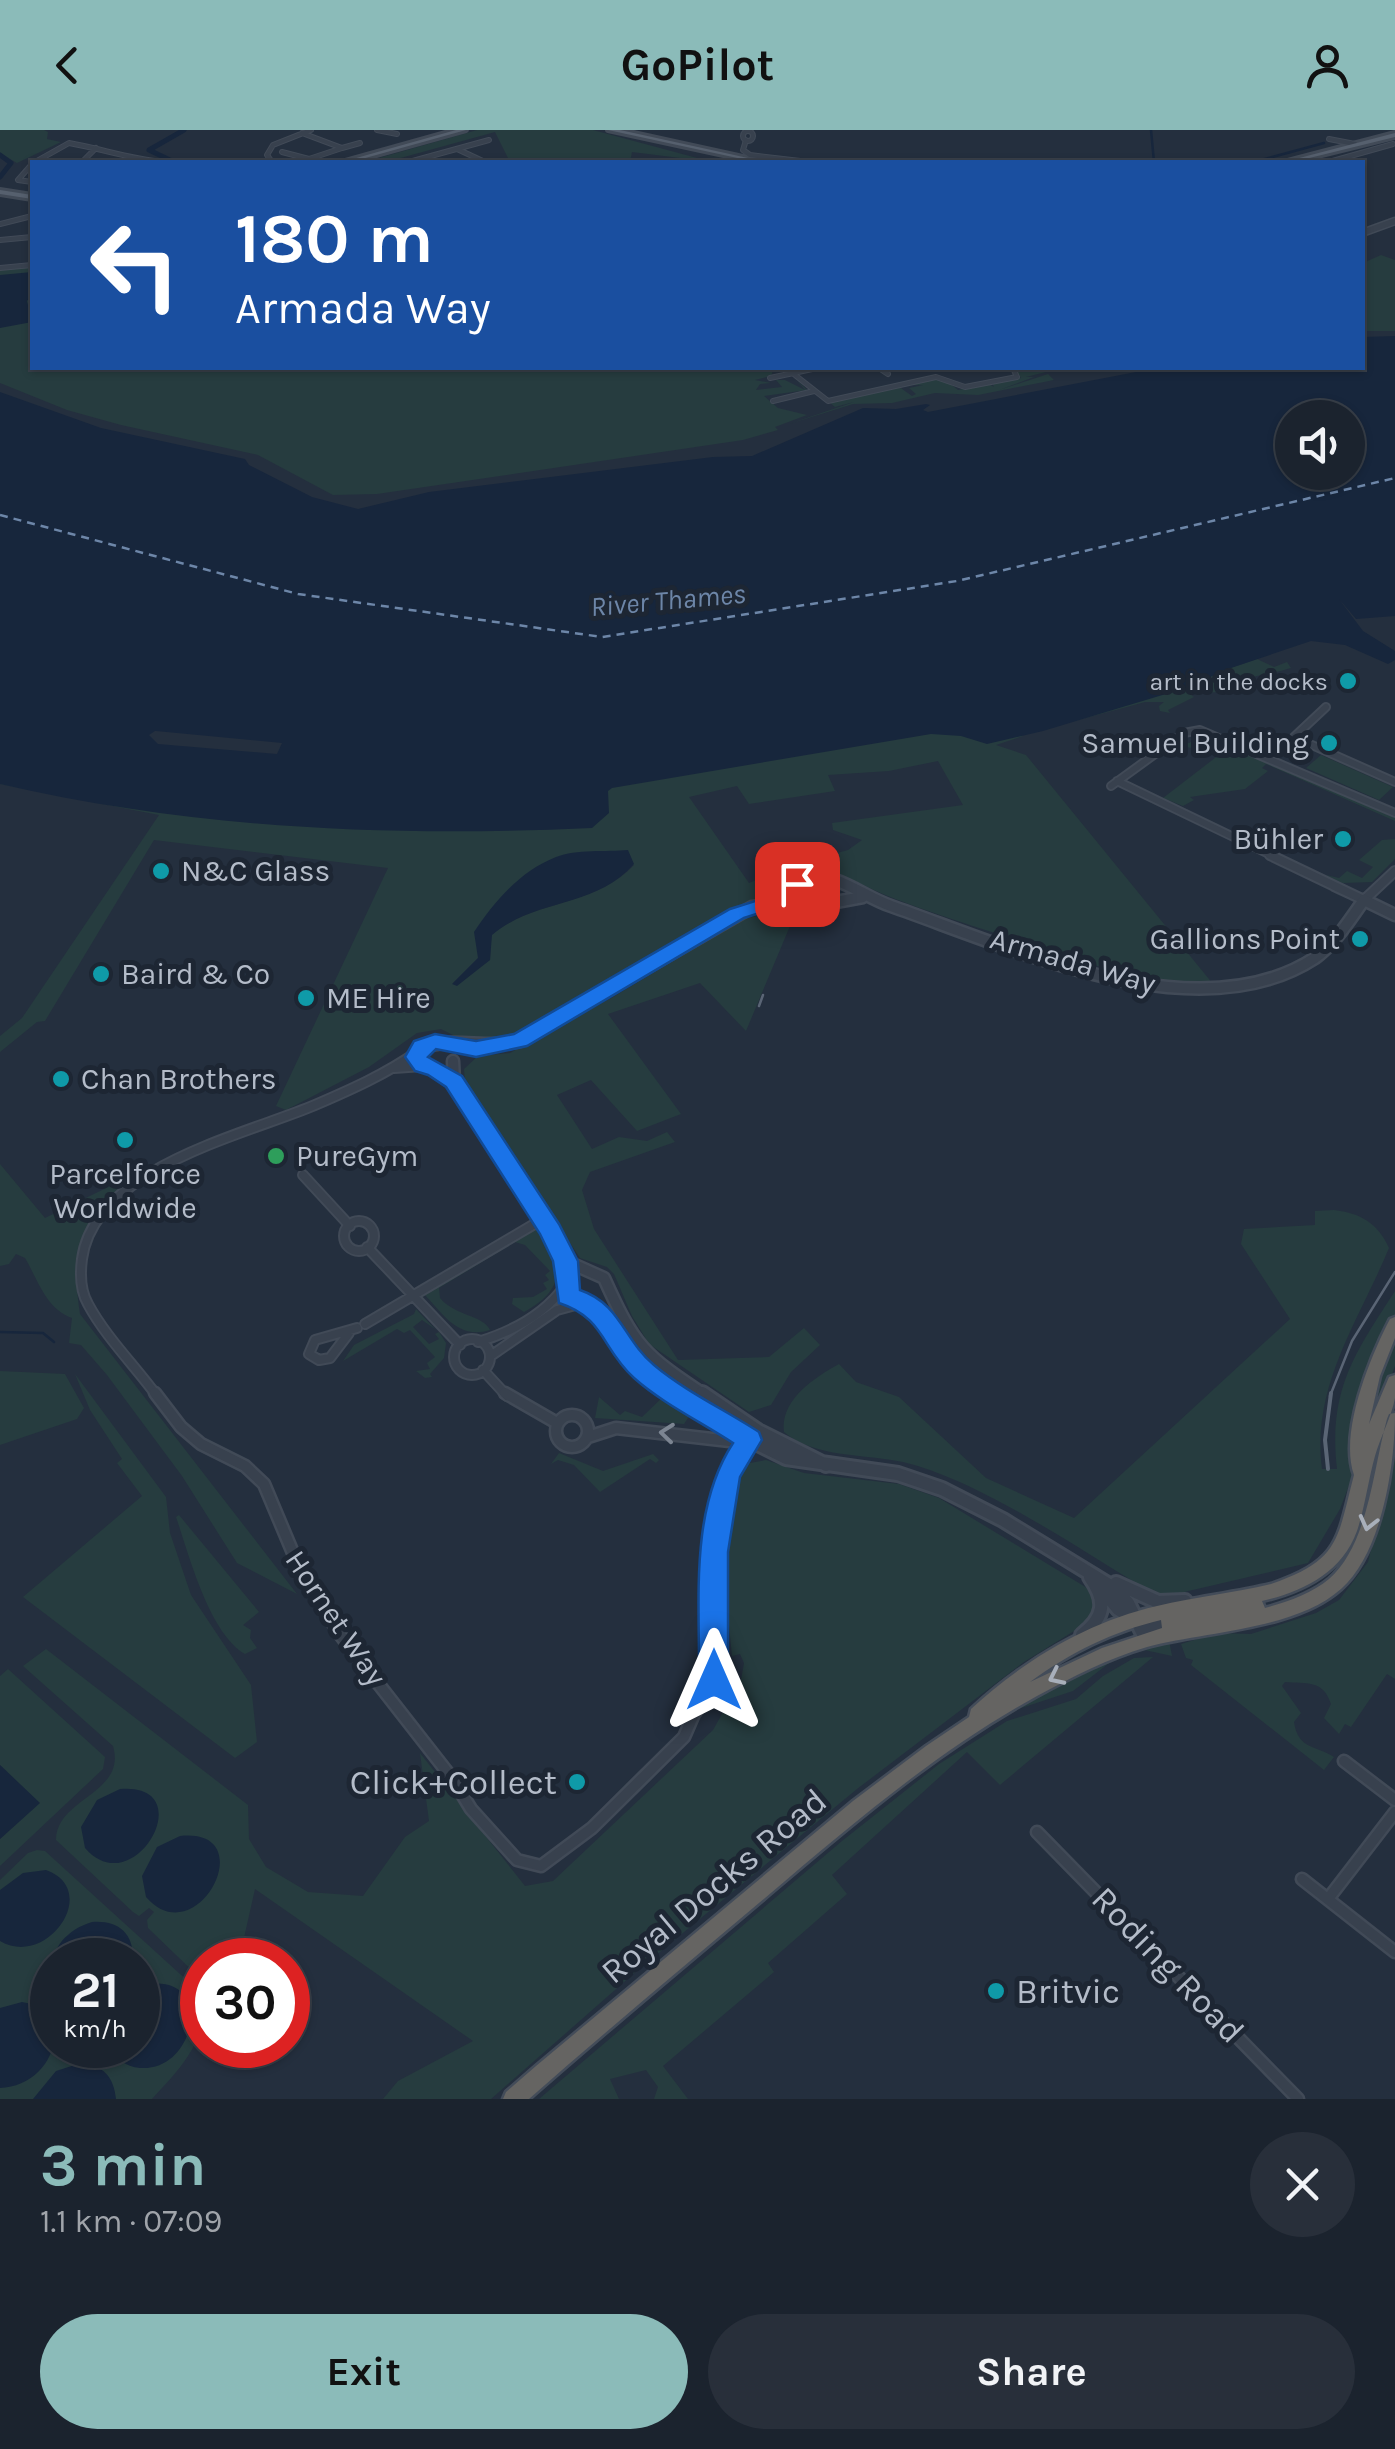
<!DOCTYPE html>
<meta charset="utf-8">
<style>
:root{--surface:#1b232e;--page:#282f3a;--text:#f1f3f6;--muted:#a0a4aa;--line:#39404a;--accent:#8bbbb9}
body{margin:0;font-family:Karla,sans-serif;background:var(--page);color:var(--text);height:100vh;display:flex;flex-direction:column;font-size:38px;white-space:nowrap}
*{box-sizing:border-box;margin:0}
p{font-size:32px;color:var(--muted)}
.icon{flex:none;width:55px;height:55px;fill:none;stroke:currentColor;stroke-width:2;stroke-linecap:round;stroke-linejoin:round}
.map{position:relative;height:1969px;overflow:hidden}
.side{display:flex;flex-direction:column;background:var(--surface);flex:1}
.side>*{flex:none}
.guide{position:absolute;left:30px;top:30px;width:1335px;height:210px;border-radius:0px;box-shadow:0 2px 8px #0004,0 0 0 2px var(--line);background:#1a4fa0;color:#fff;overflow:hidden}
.buttons{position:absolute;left:1275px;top:270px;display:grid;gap:20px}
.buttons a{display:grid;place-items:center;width:90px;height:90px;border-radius:50%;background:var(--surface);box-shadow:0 2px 8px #0004,0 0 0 2px var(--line);font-size:50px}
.speed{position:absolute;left:30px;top:1808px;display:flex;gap:20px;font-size:50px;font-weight:700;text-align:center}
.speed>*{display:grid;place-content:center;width:130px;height:130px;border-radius:50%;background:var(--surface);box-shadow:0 2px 8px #0004,0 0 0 2px var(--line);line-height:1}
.speed small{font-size:25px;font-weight:400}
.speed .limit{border:15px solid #d22;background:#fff;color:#111}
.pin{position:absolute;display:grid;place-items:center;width:85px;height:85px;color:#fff;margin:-42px;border-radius:20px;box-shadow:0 5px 15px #0006}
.me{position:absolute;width:110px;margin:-55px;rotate:0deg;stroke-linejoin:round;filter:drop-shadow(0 0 8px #0008)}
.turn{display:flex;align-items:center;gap:35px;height:210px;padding:0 40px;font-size:45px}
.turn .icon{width:130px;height:130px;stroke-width:2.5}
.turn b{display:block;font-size:70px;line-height:85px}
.round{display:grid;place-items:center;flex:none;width:105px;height:105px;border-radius:52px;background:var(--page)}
.headline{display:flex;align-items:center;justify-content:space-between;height:170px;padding:0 40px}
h1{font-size:60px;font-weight:700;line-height:75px;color:var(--accent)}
.cta{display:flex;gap:20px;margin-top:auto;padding:20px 40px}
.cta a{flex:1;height:115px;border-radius:60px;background:var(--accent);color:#111;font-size:40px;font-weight:700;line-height:115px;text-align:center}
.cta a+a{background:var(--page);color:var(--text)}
header{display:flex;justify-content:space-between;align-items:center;height:130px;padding:0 40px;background:var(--accent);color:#111;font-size:45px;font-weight:700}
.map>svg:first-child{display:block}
.green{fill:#263c3f;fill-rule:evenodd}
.water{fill:#17263c;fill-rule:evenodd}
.pier{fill:#242f3e}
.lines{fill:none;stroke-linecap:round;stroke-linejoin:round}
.stream{stroke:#17263c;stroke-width:2.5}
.canal{stroke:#17263c;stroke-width:5}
.ferry{stroke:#6d86a8;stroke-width:2.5;stroke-dasharray:8 6;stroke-linecap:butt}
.minor-far3-casing{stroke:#414a57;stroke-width:6}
.minor-far2-casing{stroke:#414a57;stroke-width:10}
.minor-far1-casing{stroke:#414a57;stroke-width:12}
.minor-casing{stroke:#414a57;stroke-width:15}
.tertiary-far2-casing{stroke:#414a57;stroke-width:9}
.tertiary-far1-casing{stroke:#414a57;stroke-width:15}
.tertiary-casing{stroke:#414a57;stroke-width:18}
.primary-casing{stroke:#414a57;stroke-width:6}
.trunk-casing{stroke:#434c59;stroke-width:5}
.minor-far3{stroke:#38414e;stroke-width:4}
.minor-far2{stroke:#38414e;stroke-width:6}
.minor-far1{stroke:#38414e;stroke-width:8}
.minor{stroke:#38414e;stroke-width:10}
.tertiary-far2{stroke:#38414e;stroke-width:6}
.tertiary-far1{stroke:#38414e;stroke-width:10}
.tertiary{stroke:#38414e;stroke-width:12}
.primary{fill:#56606e;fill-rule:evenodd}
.trunk{fill:#656462;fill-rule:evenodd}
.tram-far1{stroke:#5a6575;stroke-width:2.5}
.tram{stroke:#5a6575;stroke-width:4}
.oneway{stroke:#7c8592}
.oneway2{stroke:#a8afba}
.route{fill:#1a73e8;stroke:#114b97;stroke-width:2.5}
.culture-dot{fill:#0f9aa8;stroke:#1d2633;stroke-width:4}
.leisure-dot{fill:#2e9e5b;stroke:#1d2633;stroke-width:4}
.labels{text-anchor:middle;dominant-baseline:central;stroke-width:10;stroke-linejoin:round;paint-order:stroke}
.far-poi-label{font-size:25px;fill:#b4bcc9;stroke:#1d2633;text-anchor:end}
.far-water-label{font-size:28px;font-style:italic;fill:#6d86a8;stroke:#1d2633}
.poi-label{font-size:30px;fill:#b4bcc9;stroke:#1d2633;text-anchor:start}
.street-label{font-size:30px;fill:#b4bcc9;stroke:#1d2633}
.near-poi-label{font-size:35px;fill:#b4bcc9;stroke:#1d2633;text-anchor:end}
.near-street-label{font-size:35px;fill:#b4bcc9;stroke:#1d2633}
</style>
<header><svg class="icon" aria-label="back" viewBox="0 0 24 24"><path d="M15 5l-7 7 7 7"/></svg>GoPilot<svg class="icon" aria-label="person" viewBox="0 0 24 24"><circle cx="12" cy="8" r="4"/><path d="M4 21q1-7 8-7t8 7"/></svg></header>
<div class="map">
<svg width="1395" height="1969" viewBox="0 0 1395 1969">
<rect width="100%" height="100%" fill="#242f3e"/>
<path class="green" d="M0,0h44l4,2 -1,7 14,3 -44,21 -17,-10z
M477,0h116l119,32 -80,-10 -2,10h-120l-15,-30 -98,27 -32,3z
M1381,125l14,5v71h-32v-68z
M32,137v101h742l-3,8 -16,4 16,3 -11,1 -4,6 26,-3 -6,-7 6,-3 -5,3h8l20,10 -9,-11 11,11 -43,6 14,12 29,7 -32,12 3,3 -35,10 -366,54 -44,1 -75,-40 -137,-30 -54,-15 -67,-27v-113z
M1015,238h32l3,3 -24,6h8l-35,13 49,-16 6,6 -76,15 -43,-2 -43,10 -39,1 -64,20 65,-22 -19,5 -6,-5 69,-16 14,10 4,-2 -7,-6 14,-3h-16c22,-5 33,-11 51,5l31,-6 5,3 -2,-4 29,-5z
M1257,529l17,8 13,-5 4,6c-20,6 -40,9 -58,12l7,4 -22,8 -28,2 4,3 -26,13 2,3 -10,-2 -1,-5 5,-4h-19l-85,23z
M964,572l59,34 -27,9 30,10 187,229c-78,-2 -145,-26 -218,-51 -59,-19 -117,-37 -172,-68l-4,-7 29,-8 14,-10 -29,-10 -1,-7 131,-18 -25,-44 -49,10 -61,4 7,16 -86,13 -12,-18 -48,11 60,86 42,-17 4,4 -10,17 -9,7 -35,11 -232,134 -44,2 -24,-12 -24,4 -48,34 -83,43 -10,-4 112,-238 -234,-28 -109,181 -8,1 -37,30v-16l22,-18 137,-203 -159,-31zM634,735c-39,42 -100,34 -143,70l-1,25 -37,23 25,-25 48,-84z
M1205,604l190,84v3l-129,-57 -4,4 6,3 -23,18 -55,8 4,3 -11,6 -20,-8 61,-47 -3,-2 4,-4 -17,-7 -18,10 -11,-5h10l5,-3 -2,-5z
M1321,625l72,32 -14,13 -73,-32z
M1395,709v20l-23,23 -30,1 -16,-8 13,3 8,-7 15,7 11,-11 -14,-7 23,-20z
M798,777l-52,124 -46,-48 -92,31 73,100 -44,17 -46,-51 -34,15 35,54 27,-12 28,4 20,-9 8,10 -85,30 -8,18 12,39 84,131 91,-3 35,-29 16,17 -29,27 -20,33 -22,7 -100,-68 -17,-28 -18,-42 -7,-7 -27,-9 -103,-153 -12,-23 -1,-13 14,-13 32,-3 103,-56 130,-78z
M202,1011l-75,40 -23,21 -22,-2 -9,8 20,8c-17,35 -19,60 -13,98l217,280 -60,-31 -55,-87 -75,-101 -26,-30 -12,-2 3,-25c-26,-9 -34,-38 -47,-60l-9,-4 -7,10 -9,2v-102l45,54z
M1334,1080c26,3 44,13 55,38 -30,73 -78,138 -67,221h15c-9,-78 17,-115 58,-178v75l-55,143 -32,54 -141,33 -18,-5c-68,-41 -170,-111 -246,-129 -37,-8 -89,-4 -119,-30 -4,-31 28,-53 55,-68l17,18 43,15 87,81 88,40 216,-199 -49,-75 3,-15 71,-4v-14z
M535,1099l8,1c22,38 20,61 -19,82l-12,-8 1,-6 20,-1 14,-8 -4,-6 6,-3 -4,-5 5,-4 -25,-26 -10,-3 -76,46 1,10c15,18 43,17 50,32 -32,10 -47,-16 -66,-36z
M416,1179l19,20 -13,-9 -9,7 16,17 10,-5 -4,-5 4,-2 7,11 -2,15 -14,16 2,3 -7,1 -9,-7 14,-2 -3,-6 8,-6 -25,-27 -6,3 -7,-4 -54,32 11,-16 60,-31z
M0,1241l65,3 19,34 -7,11 -77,26z
M75,1244l91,123 4,36 21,62 60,90 6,57 -22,16 -212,-161 119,-101 -25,-33 5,-4 -32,-49z
M666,1264l26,18 -8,12 -89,-6 4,-21 21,18 5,-4 17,6z
M1395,1321v228l-8,-5 -36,53 -6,-3 -6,10 -15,-16 7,-14c-8,-25 -25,-20 -46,-22l-3,4 19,27 -7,9c4,28 22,23 40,35l-10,13 -133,-105 2,-5 -7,-2 -5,-14 36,-11 34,1 65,-21 23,-13 29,-38z
M559,1323l44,18 50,-17 6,6 -3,3 -6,-4 -50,33 -26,-27 -16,-5 -7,4z
M766,1330l38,13 95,11 40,14 153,93 5,17 -10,15 -63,39 -167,127 -225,186 -141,124h-108l15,-18 75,-40 -218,-152 -16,71h-37v20l-54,-52 -1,-8 7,-8 -5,-4 -10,8 -6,-4 -77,-72c0,-42 71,-46 57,-94l-90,-80 23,-17 202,156 1,34 17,28 42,25 55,4 42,-59 24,-16 -9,-68 105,133 28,-5 160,-151 28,-50 3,-17 -4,-9 -8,2c-5,-57 -20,-145 18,-193z
M179,1385l80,97 -16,13 8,5 -1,8 7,10 -12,6c-36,-21 -56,-99 -69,-137z
M1169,1510l3,16 -32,-7 -23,8 -44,34 -70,23c54,-31 106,-56 166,-74z
M1153,1527l-153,128 -33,-33 -135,123 15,19 -79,69 6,9 -111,94 25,33h-34l4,-12 -12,-17 -36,9 9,20h-80l303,-258 97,-77 68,-43 69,-22 27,-23 31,-18z
M8,1539l97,88 -2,12 -103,97v-27l39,-36 -39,-38v-89z
M37,1720l8,1 146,133c28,47 -8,81 -39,115h-152v-219l28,-27zM52,1830h86v85h-86z"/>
<path class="water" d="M32,142v23l-5,6 5,21 -32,6v-53z
M1395,206v280l-39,3 -17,-20 24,32 32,20v9l-7,4 -43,-19 -34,-4 -92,31 -20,12 -156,47 -56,13 -26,-8 -30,-2 -319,54 -4,3 1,22 -17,15c-200,9 -397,1 -592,-44v-392l101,36 144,31 4,6 63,32 46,12 71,-17 284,-35 39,-1 111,-48 33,1 30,-5 4,1 -7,5 5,2 229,-44h205l1,-31zM1292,288h56v54h-56z
M628,720l6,14c-40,45 -99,34 -142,71l-2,25 -33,26 -5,-2 26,-26 -4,-26c20,-30 46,-61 82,-75 20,-8 51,-5 72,-7z
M0,1635l40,38 -40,36z
M120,1659c83,-7 14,116 -35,59l-4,-21 16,-27z
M180,1706c84,-9 17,120 -34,61l-4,-21 15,-29z
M46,1740c56,20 1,99 -46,71v-51l23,-17z
M92,1792c26,-2 42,11 41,38h-81v21c-5,-29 13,-51 40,-59z
M150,1854c64,-8 46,88 -10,84 -15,-1 -24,-10 -30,-23h28v-56z
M22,1872l15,3 12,10c17,34 -11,72 -49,73v-80z
M81,1933c22,2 33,14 35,36h-83l23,-28z"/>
<path class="pier" d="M155,601h1l126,12 -5,11 -119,-10 -9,-9z"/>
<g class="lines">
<path class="stream" d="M1151,0l3,32
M1254,32l70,-19
M0,1202l43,1 11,9"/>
<path class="canal" d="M0,25l11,8 -11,14
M174,32l-25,-12 35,-20"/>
<path class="ferry" d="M0,385l298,79 304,43 355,-56 438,-103"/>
<g class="minor-far3-casing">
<path id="minor-far3" d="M377,0l20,4
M743 6a5 5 0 1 1 10 0a5 5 0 1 1-10 0Z
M1329,9l26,5
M746,10l-3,10 7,5 59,7
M342,18l18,-5
M457,19l28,13
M282,22l27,7 33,-11 -40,-15
M35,32l34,-19c34,6 61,16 95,19
M82,32l14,-14
M272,32l-5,-7 6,-10 38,-15
M409,32l80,-22
M1329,32l64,-18
M32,34l-14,16 14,2
M0,94l32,-8
M0,110l32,-3
M0,138l32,-3
M786,238l42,33 108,-24 29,10 52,-10 -4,-9
M879,238l9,6
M770,248l47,-10
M773,271l41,-10"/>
</g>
<g class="minor-far2-casing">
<path id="minor-far2" d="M1326,577l-32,30 101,45
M1117,651l158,76
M1111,656l73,-53 16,-3 195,83"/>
</g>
<g class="minor-far1-casing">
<path id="minor-far1" d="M1270,725l94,45
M1334,756l30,14
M1364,770l31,-29
M394,938l29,-2
M303,1045l47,51
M344 1106a15 15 0 1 1 30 0a15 15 0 1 1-30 0Z
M367,1117l93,98
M365,1194l178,-105
M349,1203l-19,25 -11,2 -10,-6 6,-14 42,-12
M454 1227a18 18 0 1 1 36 0a18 18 0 1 1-36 0Z
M478,1212c33,-10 65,-26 86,-55
M492,1225l65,-45 26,-7
M483,1240l24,26
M157,1266c-22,-30 -52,-60 -69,-92 -8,-14 -8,-30 -6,-45 12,-91 162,-124 233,-154 35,-15 71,-31 102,-53"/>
</g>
<g class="minor-casing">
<path id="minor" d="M155,1263l26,34 20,17 44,22 19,18 40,95 37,57 111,142 19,31 46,51 24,6 51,-38 92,-91 10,-23 17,-23 5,-26 -5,-60 3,-53 13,-77 22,-35
M505,1263l52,30
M556 1301a16 16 0 1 1 32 0a16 16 0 1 1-32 0Z
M588,1307l28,-9 131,15
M1344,1631l51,39
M1037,1702l261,267
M1302,1749l93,73
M1328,1769l67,-87"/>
</g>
<g class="tertiary-far2-casing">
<path id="tertiary-far2" d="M1362,103l33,-12"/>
</g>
<g class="tertiary-far1-casing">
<path id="tertiary-far1" d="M778,771l18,-12 10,-13c32,-3 56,20 85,30 118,41 306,129 424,52 20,-14 35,-39 49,-58l31,15
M453,931l1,20 7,16 97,147 8,17 -1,31 34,18 27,44 49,42
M454,951l-36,-19 1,-13c31,-14 68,1 101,-8l232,-134 30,-4 43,1 38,-7
M566,1131l38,17c31,69 39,76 102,118"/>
</g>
<g class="tertiary-casing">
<path id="tertiary" d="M672,1263l52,34 62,31 112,16 44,15 61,31 111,68 14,15 18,37
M702,1263l56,38 68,34
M1116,1453l42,19 27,-1
M1104,1462l14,17 29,19 21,-5
M1082,1505c23,-18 25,-34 8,-58"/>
</g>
<g class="primary-casing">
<path id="primary" d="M456,0h10l-115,32h-9z
M608,0h12l146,32h-10z
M1395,3v4l-102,25h-9z
M0,60l32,5v4l-32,-5z"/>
</g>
<g class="trunk-casing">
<path id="trunk" d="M1395,1187v21l-15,38 -11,48 20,-47 6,-2c0,7 0,16 0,23 -3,17 -15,40 -20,58 -7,25 -10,51 -18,75 -15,42 -55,61 -95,70l3,7c22,-6 46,-14 64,-29 40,-35 44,-111 58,-160l2,-5 6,-1c0,52 -13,140 -54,176 -46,41 -135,42 -194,58 -38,11 -75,30 -110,49 -100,55 -186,129 -272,202 -79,67 -159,133 -236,201h-26l3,-7 30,-26 317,-265 73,-55 43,-29 2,-8c52,-48 116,-87 186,-103 38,-9 76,-13 114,-22 70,-24 66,-45 83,-109 -15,-42 16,-118 36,-156zM1161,1490l1,8 -60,20 -72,34c39,-29 84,-51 131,-62z"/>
</g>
<use href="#minor-far3" class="minor-far3"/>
<use href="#minor-far2" class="minor-far2"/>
<use href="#minor-far1" class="minor-far1"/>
<use href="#minor" class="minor"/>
<use href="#tertiary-far2" class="tertiary-far2"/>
<use href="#tertiary-far1" class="tertiary-far1"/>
<use href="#tertiary" class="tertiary"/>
<use href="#primary" class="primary"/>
<use href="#trunk" class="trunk"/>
<path class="tram-far1" d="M759,876l4,-11
M1330,1266l22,-55 43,-69"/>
<path class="tram" d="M1328,1339l-3,-29 6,-47"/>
</g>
<defs><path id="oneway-chevron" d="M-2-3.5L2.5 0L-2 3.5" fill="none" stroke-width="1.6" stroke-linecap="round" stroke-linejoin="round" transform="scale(2.5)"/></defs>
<use class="oneway" href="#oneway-chevron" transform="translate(667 1303) rotate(-174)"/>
<g class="oneway2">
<use href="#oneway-chevron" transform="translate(1368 1393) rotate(104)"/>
<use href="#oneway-chevron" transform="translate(1056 1547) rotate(154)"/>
</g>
<path class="route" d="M797,748l10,6 -4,10 -18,11 -41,13 -217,128 -51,11 -40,-8 -8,8 34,19 97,148 19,37 2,29c41,14 43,49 74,75 31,26 71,45 105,67l3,8 -22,37 -12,75v128l-4,9 -10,4 -11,-4 -4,-9c1,-78 -10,-170 34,-237 -32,-21 -71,-40 -99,-65 -33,-30 -29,-60 -75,-75l-6,-42 -13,-27 -94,-147 -18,-12 -13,-4 -10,-14 9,-16 21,-7 41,7 38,-7 216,-125 41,-13z"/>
<g class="culture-dot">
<circle cx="1348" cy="551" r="10"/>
<circle cx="1329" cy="613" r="10"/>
<circle cx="1343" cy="709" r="10"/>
<circle cx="161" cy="741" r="10"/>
<circle cx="1360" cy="809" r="10"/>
<circle cx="101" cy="844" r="10"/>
<circle cx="306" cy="868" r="10"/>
<circle cx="61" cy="949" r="10"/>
<circle cx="125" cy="1010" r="10"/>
<circle cx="577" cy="1652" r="10"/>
<circle cx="996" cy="1861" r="10"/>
</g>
<circle class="leisure-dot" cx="276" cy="1026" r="10"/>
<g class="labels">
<g class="far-poi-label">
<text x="1328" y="551">art in the docks</text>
</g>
<g class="far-water-label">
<text transform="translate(668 470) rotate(-5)">River Thames</text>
</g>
<g class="poi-label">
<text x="1309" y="613" text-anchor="end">Samuel Building</text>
<text x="1323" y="709" text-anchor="end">Bühler</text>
<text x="181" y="741">N&amp;C Glass</text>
<text x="1340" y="809" text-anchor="end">Gallions Point</text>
<text x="121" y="844">Baird &amp; Co</text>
<text x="326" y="868">ME Hire</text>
<text x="81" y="949">Chan Brothers</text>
<text x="296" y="1026">PureGym</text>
<text x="125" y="1044" text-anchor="middle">Parcelforce<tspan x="125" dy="34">Worldwide</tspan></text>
</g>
<g class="street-label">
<text transform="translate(1073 831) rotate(16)">Armada Way</text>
<text transform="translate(336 1488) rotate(56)">Hornet Way</text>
</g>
<g class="near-poi-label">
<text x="557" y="1652">Click+Collect</text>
<text x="1016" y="1861" text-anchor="start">Britvic</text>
</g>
<g class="near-street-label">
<text transform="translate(714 1756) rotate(-40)">Royal Docks Road</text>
<text transform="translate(1168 1835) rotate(46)">Roding Road</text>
</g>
</g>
</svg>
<div class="buttons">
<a><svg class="icon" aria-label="sound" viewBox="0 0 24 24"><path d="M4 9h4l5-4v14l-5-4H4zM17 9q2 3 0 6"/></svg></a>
</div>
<div class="speed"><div>21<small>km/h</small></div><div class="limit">30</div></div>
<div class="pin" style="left:797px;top:754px;background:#d93025"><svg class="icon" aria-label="arrive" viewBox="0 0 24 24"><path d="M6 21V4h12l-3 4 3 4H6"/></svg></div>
<svg class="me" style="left:714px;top:1550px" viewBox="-20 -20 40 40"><path d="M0-17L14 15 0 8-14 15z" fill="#1a73e8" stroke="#fff" stroke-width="4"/></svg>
<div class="guide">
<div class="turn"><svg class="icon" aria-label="left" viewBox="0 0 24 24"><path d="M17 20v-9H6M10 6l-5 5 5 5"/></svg><div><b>180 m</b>Armada Way</div></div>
</div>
</div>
<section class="side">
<div class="headline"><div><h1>3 min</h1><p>1.1 km · 07:09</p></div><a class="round"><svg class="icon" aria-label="close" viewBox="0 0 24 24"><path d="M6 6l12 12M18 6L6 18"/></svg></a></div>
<div class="cta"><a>Exit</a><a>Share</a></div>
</section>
